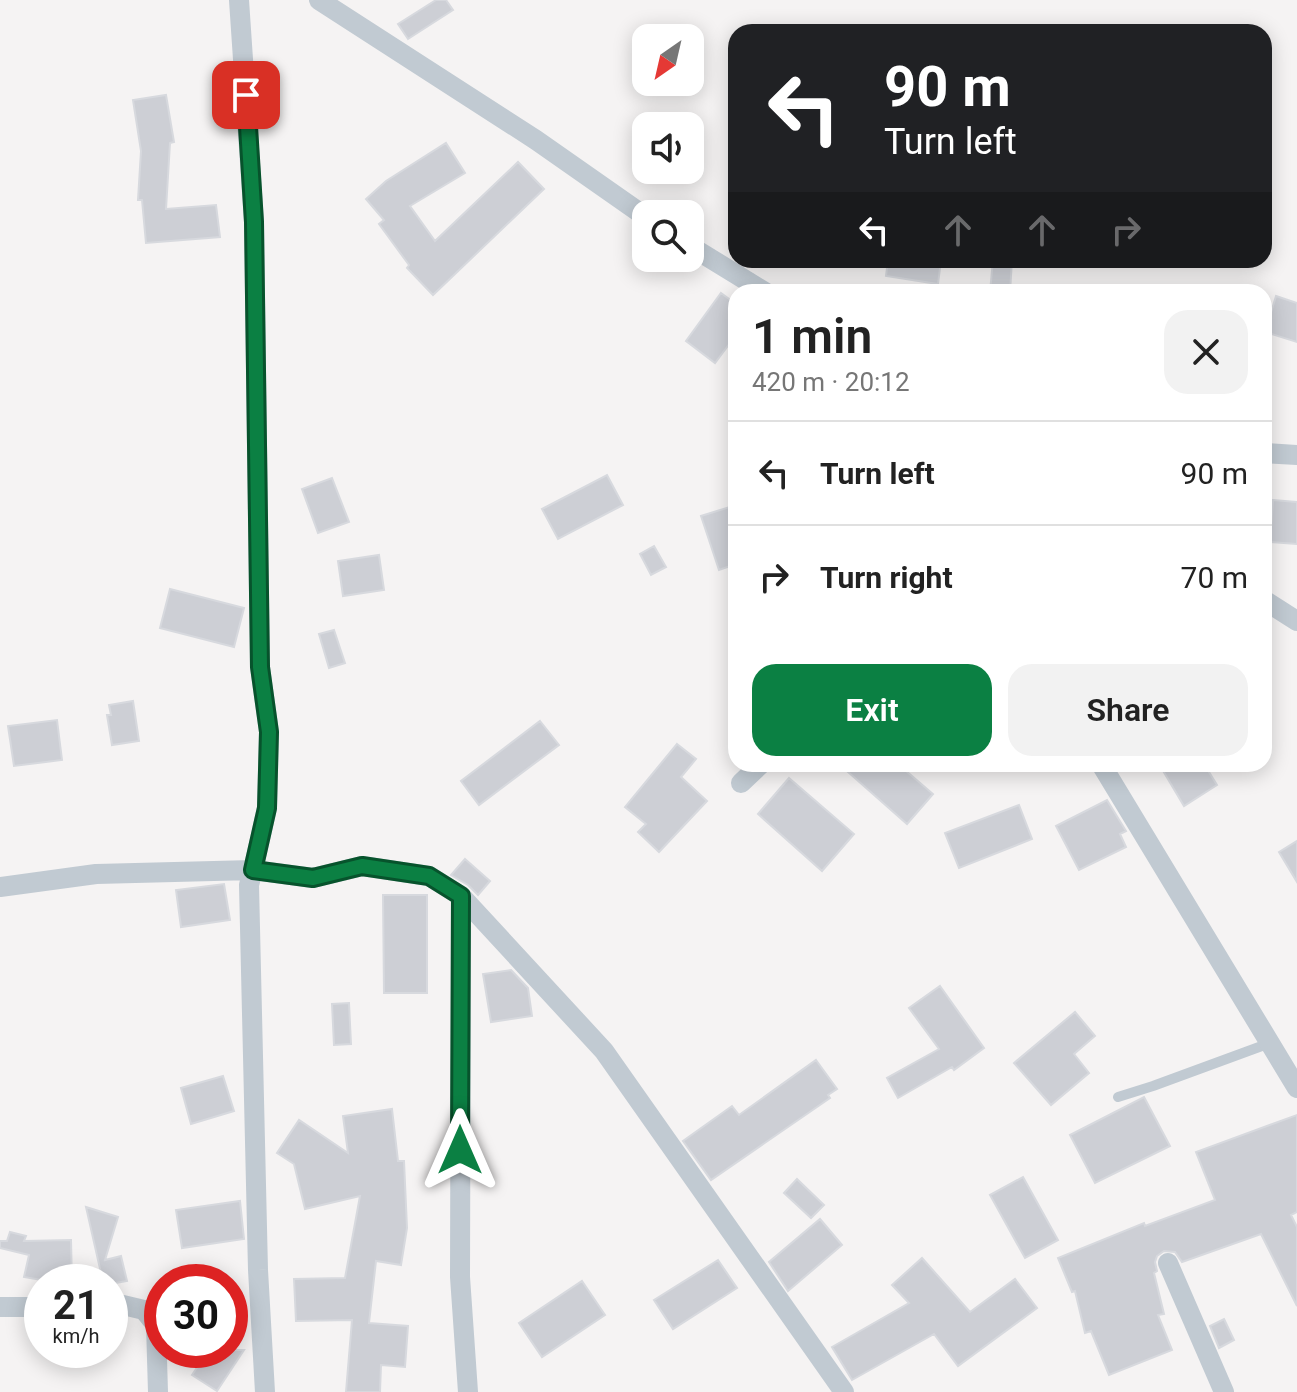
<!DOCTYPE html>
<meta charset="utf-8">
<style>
:root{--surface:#fff;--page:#f2f2f2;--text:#222;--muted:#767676;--line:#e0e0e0;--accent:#0b8043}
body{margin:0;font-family:Roboto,sans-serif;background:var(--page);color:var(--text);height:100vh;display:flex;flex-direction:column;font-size:30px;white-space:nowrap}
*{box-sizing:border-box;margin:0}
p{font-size:26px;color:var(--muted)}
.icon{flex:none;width:44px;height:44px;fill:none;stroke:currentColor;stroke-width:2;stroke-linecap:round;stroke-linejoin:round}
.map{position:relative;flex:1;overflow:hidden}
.details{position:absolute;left:728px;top:284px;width:544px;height:488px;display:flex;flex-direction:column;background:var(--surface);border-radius:24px;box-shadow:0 4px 20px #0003}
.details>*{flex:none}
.guide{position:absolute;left:728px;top:24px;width:544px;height:244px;border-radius:24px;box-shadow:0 4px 20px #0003;background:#202124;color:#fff;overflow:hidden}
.needle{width:52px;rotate:214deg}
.controls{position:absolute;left:632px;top:24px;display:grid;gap:16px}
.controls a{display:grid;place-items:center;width:72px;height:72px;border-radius:16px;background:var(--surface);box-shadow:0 4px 20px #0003;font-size:40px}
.speed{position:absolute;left:24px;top:1264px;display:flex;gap:16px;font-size:40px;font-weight:700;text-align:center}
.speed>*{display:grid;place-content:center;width:104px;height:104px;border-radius:50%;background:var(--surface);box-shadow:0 4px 20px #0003;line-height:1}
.speed small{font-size:20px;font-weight:400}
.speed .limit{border:12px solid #d22;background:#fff;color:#111}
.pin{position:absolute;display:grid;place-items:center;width:68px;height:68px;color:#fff;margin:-34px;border-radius:16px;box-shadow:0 4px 12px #0006}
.me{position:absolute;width:88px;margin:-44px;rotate:0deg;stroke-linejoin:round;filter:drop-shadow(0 0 6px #0008)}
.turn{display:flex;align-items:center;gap:28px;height:168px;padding:0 24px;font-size:36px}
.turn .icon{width:104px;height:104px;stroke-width:2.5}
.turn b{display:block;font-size:56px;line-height:68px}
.lanes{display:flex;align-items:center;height:76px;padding:0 24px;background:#0003;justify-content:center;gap:40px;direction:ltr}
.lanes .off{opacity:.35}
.round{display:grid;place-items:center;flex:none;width:84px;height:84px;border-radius:24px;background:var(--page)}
.headline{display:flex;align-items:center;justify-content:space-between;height:136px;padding:0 24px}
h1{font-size:48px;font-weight:600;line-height:60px}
.cta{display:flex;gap:16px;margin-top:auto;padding:16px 24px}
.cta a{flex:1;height:92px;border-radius:24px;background:var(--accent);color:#fff;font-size:32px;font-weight:600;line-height:92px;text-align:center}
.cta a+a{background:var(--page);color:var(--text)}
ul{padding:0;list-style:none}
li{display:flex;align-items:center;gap:24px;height:104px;padding:0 24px;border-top:2px solid var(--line)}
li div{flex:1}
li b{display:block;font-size:30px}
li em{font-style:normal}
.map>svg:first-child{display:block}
.building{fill:#cdcfd5;stroke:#d7d9de;stroke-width:2}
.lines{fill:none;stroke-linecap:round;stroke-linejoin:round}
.lane{stroke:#c1cad2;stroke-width:10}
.street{stroke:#c1cad2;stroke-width:20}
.route-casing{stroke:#07532c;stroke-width:20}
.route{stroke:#0b8043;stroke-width:14}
</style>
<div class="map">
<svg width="1297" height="1392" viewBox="0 0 1297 1392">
<rect width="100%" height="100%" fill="#f5f3f3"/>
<path class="building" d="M436,0h10l7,10 -45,29 -10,-15z
M166,95l8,47 -4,1 -4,66 50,-4 4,32 -74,6 -4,-43h-4l3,-49 -8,-51z
M446,143l19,30 -55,33 25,35 83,-79 26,27 -111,106 -26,-27 2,-3 -30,-41 5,-4 -18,-21 20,-18z
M888,260h53l-3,24 -52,-8z
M993,260h19l-2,32h-20z
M721,293l15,11v31l-21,28 -29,-22z
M1276,296l21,7v39l-32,-10z
M607,475l16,30 -65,34 -16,-30z
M332,478l17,44 -31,11 -16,-44z
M1273,500l24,2v42l-27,-2z
M736,505v59l-17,6 -18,-54z
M654,546l12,21 -15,8 -11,-21z
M379,555l5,35 -41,6 -5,-35z
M170,589l74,19 -10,39 -74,-19z
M334,630l11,33 -16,5 -10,-34z
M133,701l6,40 -27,4 -5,-30h4l-2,-10z
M57,720l5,40 -48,6 -6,-40z
M540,721l19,24 -80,60 -18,-24z
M677,744l19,15 -15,18 26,24 -48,51 -21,-20 8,-8 -21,-17z
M839,764h59l35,30 -26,30z
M1159,764h45l13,21 -33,21z
M789,778l65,56 -32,37 -64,-57z
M1107,800l19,31 -6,3 6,13 -47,23 -23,-44z
M1019,805l13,34 -73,29 -14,-35z
M1297,841v41l-18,-30z
M465,859l25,22 -12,14 -10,-10 -17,-10z
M224,884l6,36 -49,7 -5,-37z
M383,895h44v98h-43z
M511,970l17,18 4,28 -41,6 -8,-48z
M940,986l44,62 -30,22 -2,-3 -54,31 -11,-20 52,-29 -30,-41z
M349,1003l2,41 -17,1 -2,-41z
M1075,1012l20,24 -21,18 15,19 -38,32 -37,-42z
M816,1060l21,29 -9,6 2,3 -119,82 -28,-39 49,-35 7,9z
M223,1076l11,35 -43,13 -10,-36z
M1144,1097l26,49 -75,37 -25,-48z
M392,1109l6,52h6l3,67 -6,37 -25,-4 -7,62 39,3 -3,41 -24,-2 -1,27h-34l6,-72 -56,1 -2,-42 51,-1 15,-82 -55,13 -11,-45 -17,-11 22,-33 49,33 -5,-37z
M1297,1115v97l-6,3 6,12v79l-36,-72 -79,28 -7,-10 -11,-1 -7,5 -2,6 2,9 -3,2 10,41 -6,1 14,35 -63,25 -18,-44 -6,2 -10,-42 -3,1 -14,-34 86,-35 1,3 70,-26 -19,-48z
M1023,1177l35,63 -33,18 -35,-63z
M797,1179l27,26 -13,13 -27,-25z
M240,1201l4,38 -62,9 -6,-38z
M86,1207l32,10 -13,43 16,-4 6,25 -17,3v-2h-7z
M820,1219l22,26 -54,46 -19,-29z
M10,1232l16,4 -2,5 47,-1 1,42h-19l-29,-5 5,-22 -29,-7v-7h7z
M922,1258l48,54 45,-33 22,29 -79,58 -24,-32 -82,46 -20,-33 77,-44 -17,-18z
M718,1260l19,28 -64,41 -19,-29z
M582,1281l23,34 -63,42 -23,-34z
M1224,1319l10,21 -15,8 -9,-22z
M209,1350h35l-27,41 -25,-16z"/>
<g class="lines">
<path class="lane" d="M1118,1097l35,-11 117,-43"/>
<path class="street" d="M239,0l15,222 6,445 9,65 -2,76 -14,62 60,8 49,-12 67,10 32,20 143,155 240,341
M319,0l217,140 110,77
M690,246l75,46
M1264,453l33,2
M1264,600l33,21
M1101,764l196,324
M741,783l20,-19
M0,887l96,-13 157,-4 -4,15 9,385 7,122
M461,896l-1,381 8,115
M1168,1263l56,129
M110,1305h13l21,5 12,15 2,67
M0,1307h42"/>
</g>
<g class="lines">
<g class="route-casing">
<path id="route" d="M246,95l8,127 6,445 9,65 -2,76 -14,62 60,8 49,-12 67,10 32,20 -1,254"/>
</g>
<use href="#route" class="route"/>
</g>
</svg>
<div class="controls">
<a><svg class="needle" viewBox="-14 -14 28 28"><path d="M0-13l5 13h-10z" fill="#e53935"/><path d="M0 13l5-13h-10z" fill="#767676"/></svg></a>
<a><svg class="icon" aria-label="sound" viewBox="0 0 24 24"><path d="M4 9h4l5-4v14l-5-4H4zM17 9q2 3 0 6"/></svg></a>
<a><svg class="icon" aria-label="search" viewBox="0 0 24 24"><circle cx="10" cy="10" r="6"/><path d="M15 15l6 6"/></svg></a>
</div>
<div class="speed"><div>21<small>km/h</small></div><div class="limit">30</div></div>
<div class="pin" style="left:246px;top:95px;background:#d93025"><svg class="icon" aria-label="arrive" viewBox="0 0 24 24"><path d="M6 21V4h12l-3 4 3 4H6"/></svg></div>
<svg class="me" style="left:460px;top:1150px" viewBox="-20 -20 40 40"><path d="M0-17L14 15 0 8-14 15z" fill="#0b8043" stroke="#fff" stroke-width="4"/></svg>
<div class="guide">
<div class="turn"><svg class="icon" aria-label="left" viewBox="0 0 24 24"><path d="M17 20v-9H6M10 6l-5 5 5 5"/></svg><div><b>90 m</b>Turn left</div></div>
<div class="lanes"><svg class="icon" aria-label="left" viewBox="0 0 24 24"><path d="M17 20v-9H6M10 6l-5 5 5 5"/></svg><svg class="icon off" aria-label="ahead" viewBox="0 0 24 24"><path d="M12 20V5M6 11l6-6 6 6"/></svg><svg class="icon off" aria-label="ahead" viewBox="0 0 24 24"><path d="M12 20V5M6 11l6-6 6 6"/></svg><svg class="icon off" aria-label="right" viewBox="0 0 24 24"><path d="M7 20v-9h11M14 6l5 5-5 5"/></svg></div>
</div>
<section class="details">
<div class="headline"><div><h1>1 min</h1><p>420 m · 20:12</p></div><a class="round"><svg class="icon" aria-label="close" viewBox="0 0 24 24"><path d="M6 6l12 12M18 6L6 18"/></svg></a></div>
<ul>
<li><svg class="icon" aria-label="left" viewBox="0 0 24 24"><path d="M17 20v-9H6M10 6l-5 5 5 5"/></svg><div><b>Turn left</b></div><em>90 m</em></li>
<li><svg class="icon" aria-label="right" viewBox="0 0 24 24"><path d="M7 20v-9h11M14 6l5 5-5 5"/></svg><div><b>Turn right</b></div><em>70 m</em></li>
</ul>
<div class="cta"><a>Exit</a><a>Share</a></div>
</section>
</div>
